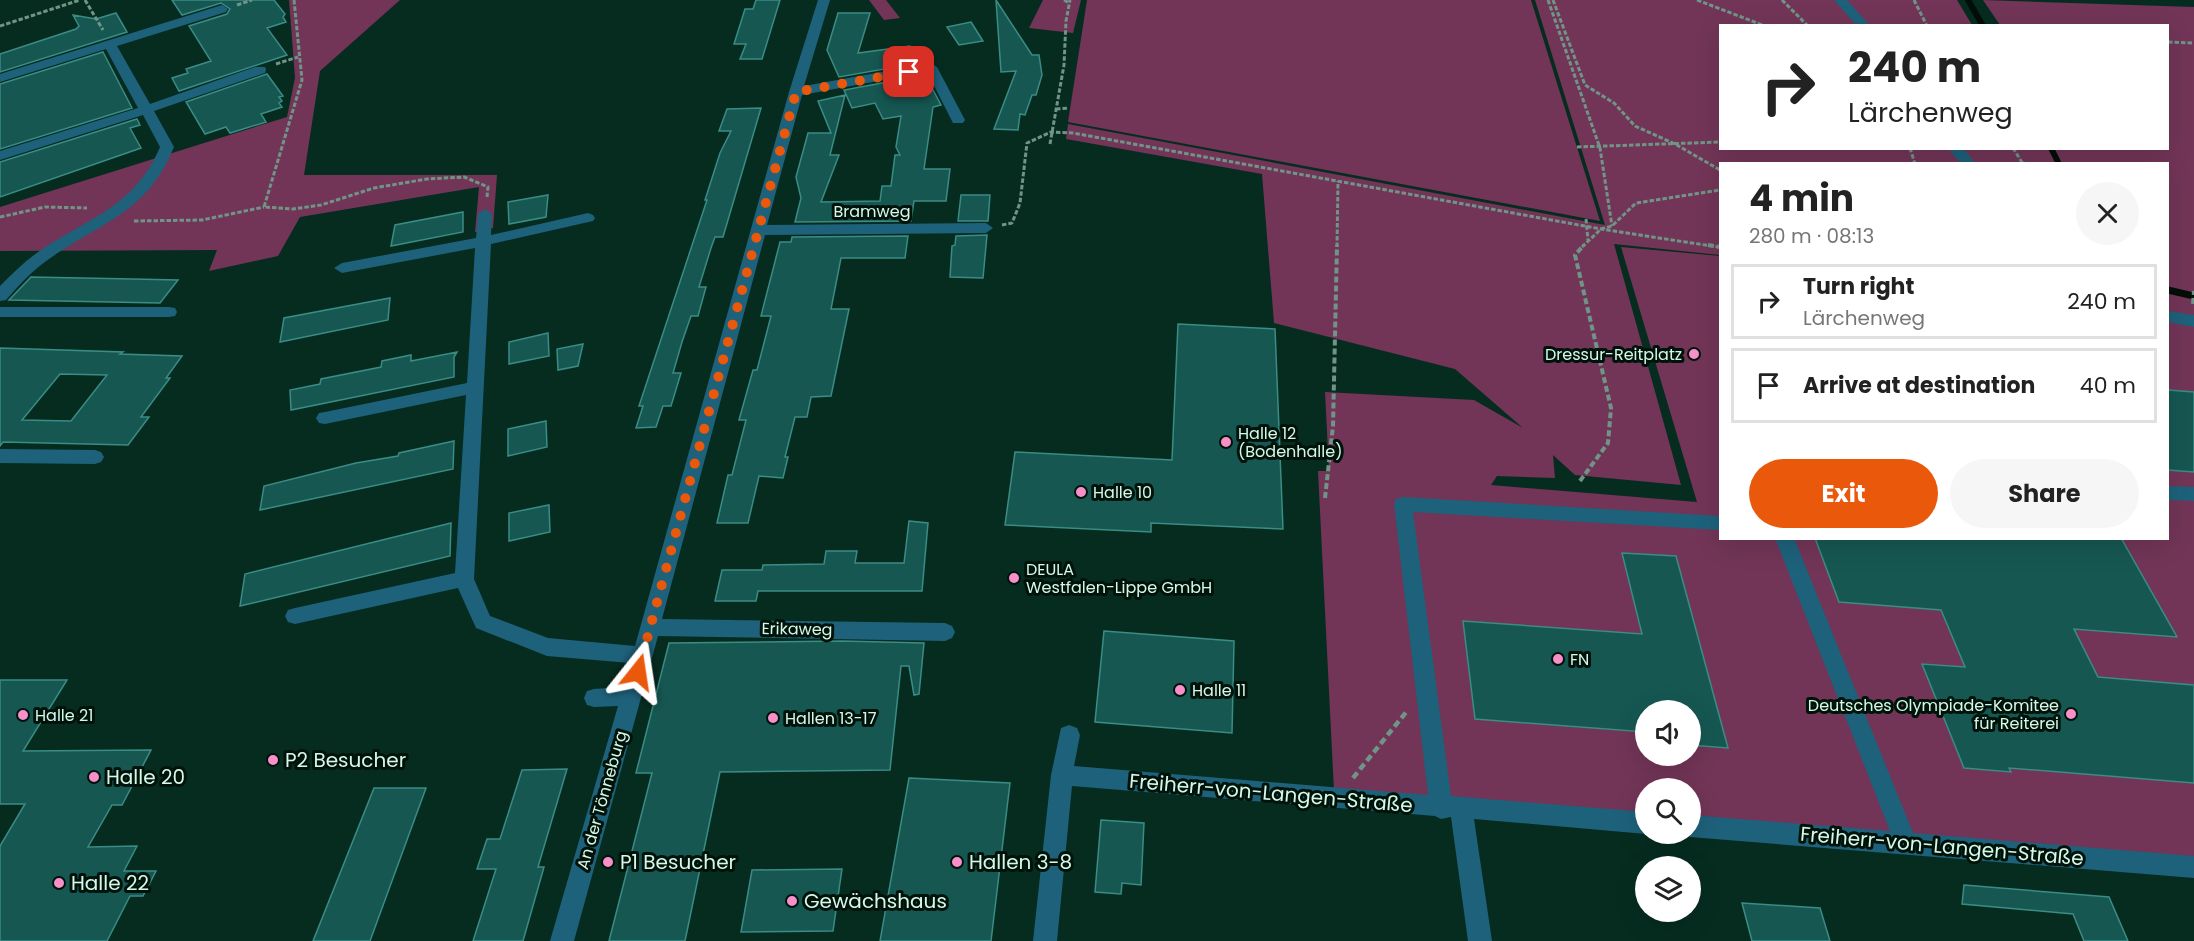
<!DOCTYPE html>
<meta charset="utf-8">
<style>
:root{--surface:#fff;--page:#f6f6f6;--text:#222;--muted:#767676;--line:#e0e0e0;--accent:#ea580c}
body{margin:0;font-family:Poppins,sans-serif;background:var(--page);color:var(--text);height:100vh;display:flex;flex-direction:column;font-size:22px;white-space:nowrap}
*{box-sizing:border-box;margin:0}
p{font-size:20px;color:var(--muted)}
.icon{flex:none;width:33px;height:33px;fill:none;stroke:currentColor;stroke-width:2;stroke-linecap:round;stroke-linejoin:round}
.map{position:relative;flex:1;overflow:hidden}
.drawer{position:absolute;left:1719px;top:162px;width:450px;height:378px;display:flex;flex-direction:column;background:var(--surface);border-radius:0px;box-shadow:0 6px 24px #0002}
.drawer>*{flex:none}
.banner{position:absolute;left:1719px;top:24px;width:450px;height:126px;border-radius:0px;box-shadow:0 6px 24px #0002;background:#fff;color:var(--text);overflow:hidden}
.buttons{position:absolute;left:1635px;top:700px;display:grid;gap:12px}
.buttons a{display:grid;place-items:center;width:66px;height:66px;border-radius:50%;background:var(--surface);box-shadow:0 6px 24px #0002;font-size:30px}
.pin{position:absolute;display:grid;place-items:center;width:51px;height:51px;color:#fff;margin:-26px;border-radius:12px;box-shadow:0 3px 9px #0006}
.me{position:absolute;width:66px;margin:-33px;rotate:15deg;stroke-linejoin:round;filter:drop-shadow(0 0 4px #0008)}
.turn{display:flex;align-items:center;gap:21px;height:126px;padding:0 30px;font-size:27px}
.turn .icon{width:78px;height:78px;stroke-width:2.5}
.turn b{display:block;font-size:42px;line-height:51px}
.round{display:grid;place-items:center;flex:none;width:63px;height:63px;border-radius:32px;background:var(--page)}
.headline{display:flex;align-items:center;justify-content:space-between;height:102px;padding:0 30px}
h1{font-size:36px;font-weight:700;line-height:45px}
.primary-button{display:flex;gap:12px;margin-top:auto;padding:12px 30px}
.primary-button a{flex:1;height:69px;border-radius:36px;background:var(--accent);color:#fff;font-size:24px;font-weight:700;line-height:69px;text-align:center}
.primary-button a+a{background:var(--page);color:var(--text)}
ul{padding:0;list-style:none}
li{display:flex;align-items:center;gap:18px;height:75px;margin:0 12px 9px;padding:0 18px;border:3px solid var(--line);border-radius:0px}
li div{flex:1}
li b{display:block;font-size:22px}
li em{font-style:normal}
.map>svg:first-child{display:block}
.green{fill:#723557;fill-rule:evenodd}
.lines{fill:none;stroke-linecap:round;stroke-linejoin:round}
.stream-far1{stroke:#030e09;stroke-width:6}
.stream{stroke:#030e09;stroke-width:7}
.building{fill:#165752;stroke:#3a8c85;stroke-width:1.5;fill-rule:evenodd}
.path-far2{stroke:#709487;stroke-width:3;stroke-dasharray:4.5 2;stroke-linecap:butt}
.path-far1{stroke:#709487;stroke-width:4;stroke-dasharray:6 3;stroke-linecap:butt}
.path{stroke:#709487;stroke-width:4.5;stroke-dasharray:7 4;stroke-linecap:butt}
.minor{fill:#1e617b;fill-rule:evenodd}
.route{stroke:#ea580c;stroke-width:10;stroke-dasharray:0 18}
.poi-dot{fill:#f98fc9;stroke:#00130a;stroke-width:2}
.labels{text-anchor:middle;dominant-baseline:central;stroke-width:6;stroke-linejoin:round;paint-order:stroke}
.street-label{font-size:16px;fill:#d6f8e9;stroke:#00130a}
.poi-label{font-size:16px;fill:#d6f8e9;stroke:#00130a;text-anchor:start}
.near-poi-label{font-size:20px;fill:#d6f8e9;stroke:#00130a;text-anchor:start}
.near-street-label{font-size:20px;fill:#d6f8e9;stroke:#00130a}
</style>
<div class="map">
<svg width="2194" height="941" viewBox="0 0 2194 941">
<rect width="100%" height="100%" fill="#062c20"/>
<path class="green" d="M289,0h111l-80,71 -16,104h193l-4,53 -18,4 4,-45 -179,30 -22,39 -69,15 8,-21 -217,1v-44l287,-90 8,-39z
M869,0h17l14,18 -16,2z
M1043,0h38l-8,33 -44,-5z
M1087,0h444l69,221 -532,-99z
M1535,0h422l15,25 -252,1v122h448v-122l-168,-1 -17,-25 211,7v864l-503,-54 -1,-28h-44l-1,24 -311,-22 -16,-320h11l-4,-79 149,8 49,28 -68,-59 -181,-46 -12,-149 -196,-35 2,-15 537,101zM1720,164h448v374h-448v-282l-99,-9 76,255 -206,-17 6,-9 58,2 -2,-23 22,20 106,10 -67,-241 106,11zM1646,711h44v45h-44z"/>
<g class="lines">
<path class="stream-far1" d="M1968,0l15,26
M2051,148l8,16"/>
<path class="stream" d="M2168,290l26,6"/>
</g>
<path class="building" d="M172,0h102l11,14 -2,3 3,5 -19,6 20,27 -108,36 -7,-13 16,-5 -2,-4 25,-8 -22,-35 38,-12 3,-5 -9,-6 -39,12z
M756,0h24l-18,59h-22l6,-15h-12l11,-35h8z
M996,0l36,55h7l3,20 -6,20h-4l-7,20 -5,-1 -2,16 -24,-1 22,-58 -15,1z
M116,13l11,19 -127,40v-18l76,-25 3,-3 -6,-11 23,4z
M838,13h32l-12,40 52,-7 9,17 -80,14 -12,-27z
M971,22l12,19 -24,4 -12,-18z
M103,52l29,56 -132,41v-65z
M267,74l16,22 -4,1 3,4 -3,2 3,4 -21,7 5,8 -36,11 -4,-6 -21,7 -19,-32z
M925,75l16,30 -8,2 -9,62h26l-4,32h-32l-3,20 -116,1 6,-24 -5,-21 12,-44h23l-13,-32 27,-6 -15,60h9l-18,47 59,-1 2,-15h9l4,-31h5l-4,-8 5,-31 -18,3 -8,-16 -23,5 -8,-18z
M761,108l-38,129h-8l-4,11 -12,39h7l-8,29h-7l-9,26 -9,31h8l-10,33h-8l-7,21 -20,1 7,-22h-4l68,-206h-2l15,-47 11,-22h-12l8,-22z
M137,119l3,6 -10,3 11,20 -141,49v-35z
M548,195l-2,22 -37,7 -1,-22z
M961,195h29l-2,26h-30z
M463,212v20l-72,14 4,-21z
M987,235l-4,43 -33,-1 2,-31 3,-1 1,-9z
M908,236l-3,22h-64l-10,51h18l-18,87 -20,1 -4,20h-12l-10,40h3l-5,21 -24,-2 -11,47h-31l11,-48h4l14,-55h-7l14,-50h4l14,-54h-10l19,-74h11l1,-5z
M31,277l102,2 45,1 -18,23 -151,-3z
M390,298l-2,22 -108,22 4,-24z
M1178,324l97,5 8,200 -132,-6v9l-146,-7 10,-73 157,8z
M548,333l1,23 -40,8v-22z
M583,344l-5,22 -20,4 -1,-21z
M0,348l123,4 -3,2 62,2 -16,22h4l-29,39h8l-21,28 -125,-3 -3,4zM60,374l47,1 -36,46 -49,-1z
M457,352l-3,5v20l-163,33 -1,-20 30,-6 1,-5 60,-12 1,-6 29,-6v6z
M2168,390l26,2v80l-26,-2z
M546,421l1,26 -39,9v-27z
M454,441l-1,28 -193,41 4,-24 92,-23 42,-7 1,-3z
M549,505l1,27 -41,9v-28z
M909,521l19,2 -6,68h-164l-2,10h-41l7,-31h40l1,-5 61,-1 2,-13h31l-2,12h49z
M451,523l-1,33 -210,50 5,-32z
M1815,538h306l56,99 -103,-8 24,48 96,8v98l-185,-15 2,4 -47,-4 -42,-104 43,3 -24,-57 -102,-8z
M1622,553l54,3 52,192 -38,-3v-34h-44v21l-171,-13 -12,-98 179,13z
M1104,631l130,10 -2,92 -137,-11z
M843,641l81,2 -5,51 -5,1 -5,-29h-8l-11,104 -170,2 -35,169h-76l43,-168h-16l33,-130z
M0,680h67l-44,71 128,-1 -29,55h-10l-24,42 49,-1 -13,25h32l-13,25h-13l-23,45h-107v-95l25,-42h-25z
M567,769l-29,98h6l-21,74h-50l23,-72h-19l10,-30h13l22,-69z
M909,778l101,5 -19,158h-111z
M374,788h52l-56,153h-57z
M1101,820l43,3 -3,62 -19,-2 -1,11 -26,-2z
M842,869l-9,62 -92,1 11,-62z
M1964,885l145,12 19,44h-44l-11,-27 -111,-10z
M1742,903l78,5 10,33h-78z"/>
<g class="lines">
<path class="path-far2" d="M85,0l18,30
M294,0l8,80 -38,127 29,2 28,-4 53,-17 53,-9 37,-2 24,10 -1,10
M1064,0l5,3
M1548,0l52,148 12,78
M1553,0l32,85 29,18 21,23 40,18 45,26
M1697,0l68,26
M1782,0l26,26
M1914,0l13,26
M237,5l15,-5
M0,26l80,-26
M2168,42l26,1
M276,64l22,-7
M1056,109l13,-1
M1050,144l14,-79 2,-44 4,-21
M1577,147l143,-5
M1910,148l5,16
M2013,148l10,16
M0,217l45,-10 42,1
M1586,219l2,21
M134,221l68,-1 62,-13
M1002,225l10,-2 8,-20 7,-60 24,-11 22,1 528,96 117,18
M1337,247l1,-66
M1582,247l19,-18 11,-3 24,-23 84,-13"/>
<path class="path-far1" d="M1708,245l12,2
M2193,304l1,-13
M1580,481l28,-38 3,-35 -36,-153 9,-10
M1325,498l8,-72 4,-181"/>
<path class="path" d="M1353,778l54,-67"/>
<path class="minor" d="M818,0h12l-26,86 127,-23 6,4 28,53 -2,3h-10l-26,-51 -125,23 -35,130 219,-2 7,5 -7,5 -221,2 -103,384 283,4 7,3 3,6 -3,6 -7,3 -287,-5 -84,305h-24l68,-235 -24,1 -7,-2 -3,-7 3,-7 7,-2 29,-2 7,-24 -83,-7 -71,-28 -18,-40 -163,36 -7,-2 -3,-6 3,-6 7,-2 160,-35 11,-178 -141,29 -6,-1 -3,-5 3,-5 6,-1 142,-29 8,-135 -133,25 -8,-5 8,-5 134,-25 2,-24 7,-5 7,5 -1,21 97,-22 5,2 2,3 -2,3 -102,23 -17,335 16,37 58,22 87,8 154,-554z
M1834,0h13l23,26h-13z
M222,5l6,4 -2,3 -109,34 33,58 105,-37h10l1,3 -1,3 -111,38 20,36c-27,66 -71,74 -125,112 -16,11 -30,26 -43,41l-6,1v-15c13,-13 26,-26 41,-36 50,-33 94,-44 119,-103l-17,-32 -143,45v-9l138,-43 -32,-59 -106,33v-8z
M1948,148h15l13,16h-15z
M0,307h169l6,1 2,4 -2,4 -6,1h-169z
M2168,311l26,4v12l-26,-5z
M0,449l95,1 6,2 3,5 -3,5 -6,2 -95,-1z
M2168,486l26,1v14l-26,-1z
M1403,497l317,19v14l-307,-18 38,284 195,16v22l-172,-15 18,122h-24l-17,-124 -10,2 -6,-3 -363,-30 -15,155h-24l18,-166 10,-47 8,-3 8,3 3,7 -6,31 354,29 -34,-291 2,-5z
M1775,538h19l119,295 281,23v22l-504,-41 -7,-3h7v-19l200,16z"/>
</g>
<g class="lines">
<path class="route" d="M638,672l158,-580 113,-20"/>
</g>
<g class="poi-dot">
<circle cx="1694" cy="354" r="6"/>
<circle cx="1226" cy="442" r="6"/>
<circle cx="1081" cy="492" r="6"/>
<circle cx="1014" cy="578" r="6"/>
<circle cx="1558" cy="659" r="6"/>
<circle cx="1180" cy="690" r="6"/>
<circle cx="2071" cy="714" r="6"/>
<circle cx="23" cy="715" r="6"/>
<circle cx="773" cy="718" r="6"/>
<circle cx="273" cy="760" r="6"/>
<circle cx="94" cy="777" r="6"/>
<circle cx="608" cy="862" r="6"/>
<circle cx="957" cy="862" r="6"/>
<circle cx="59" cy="883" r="6"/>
<circle cx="792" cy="901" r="6"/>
</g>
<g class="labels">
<g class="street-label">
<text x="872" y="211">Bramweg</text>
<text transform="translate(797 629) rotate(1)">Erikaweg</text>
<text transform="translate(602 800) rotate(-74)">An der Tönneburg</text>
</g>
<g class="poi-label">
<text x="1682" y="354" text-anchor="end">Dressur-Reitplatz</text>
<text x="1238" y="433">Halle 12<tspan x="1238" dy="18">(Bodenhalle)</tspan></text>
<text x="1093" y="492">Halle 10</text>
<text x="1026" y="569">DEULA<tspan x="1026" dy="18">Westfalen-Lippe GmbH</tspan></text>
<text x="1570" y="659">FN</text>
<text x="1192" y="690">Halle 11</text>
<text x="2059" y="705" text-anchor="end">Deutsches Olympiade-Komitee<tspan x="2059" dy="18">für Reiterei</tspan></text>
<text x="35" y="715">Halle 21</text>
<text x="785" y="718">Hallen 13-17</text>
</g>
<g class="near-poi-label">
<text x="285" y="760">P2 Besucher</text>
<text x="106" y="777">Halle 20</text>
<text x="620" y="862">P1 Besucher</text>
<text x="969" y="862">Hallen 3-8</text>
<text x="71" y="883">Halle 22</text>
<text x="804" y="901">Gewächshaus</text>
</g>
<g class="near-street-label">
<text transform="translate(1271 793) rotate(5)">Freiherr-von-Langen-Straße</text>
<text transform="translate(1942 846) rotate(5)">Freiherr-von-Langen-Straße</text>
</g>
</g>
</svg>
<div class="buttons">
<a><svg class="icon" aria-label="sound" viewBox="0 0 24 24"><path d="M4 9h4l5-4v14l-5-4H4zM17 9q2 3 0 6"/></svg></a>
<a><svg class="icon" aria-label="search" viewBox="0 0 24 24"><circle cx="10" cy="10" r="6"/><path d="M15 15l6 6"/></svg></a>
<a><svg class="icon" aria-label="layers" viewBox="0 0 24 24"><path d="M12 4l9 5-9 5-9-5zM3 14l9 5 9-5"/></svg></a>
</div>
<div class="pin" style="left:909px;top:72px;background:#d93025"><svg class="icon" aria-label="arrive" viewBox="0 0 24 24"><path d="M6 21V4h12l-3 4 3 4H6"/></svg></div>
<svg class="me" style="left:638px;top:672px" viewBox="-20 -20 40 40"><path d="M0-17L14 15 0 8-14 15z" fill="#ea580c" stroke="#fff" stroke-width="4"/></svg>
<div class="banner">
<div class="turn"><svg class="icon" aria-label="right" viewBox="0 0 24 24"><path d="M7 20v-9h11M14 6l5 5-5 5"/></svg><div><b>240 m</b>Lärchenweg</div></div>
</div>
<section class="drawer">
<div class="headline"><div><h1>4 min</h1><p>280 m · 08:13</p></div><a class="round"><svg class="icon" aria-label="close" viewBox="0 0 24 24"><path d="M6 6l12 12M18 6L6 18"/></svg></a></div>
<ul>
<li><svg class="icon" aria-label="right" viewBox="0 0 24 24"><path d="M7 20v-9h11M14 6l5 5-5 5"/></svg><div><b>Turn right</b><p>Lärchenweg</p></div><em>240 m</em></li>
<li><svg class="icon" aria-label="arrive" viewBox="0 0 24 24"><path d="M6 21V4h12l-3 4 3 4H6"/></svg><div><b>Arrive at destination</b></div><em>40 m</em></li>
</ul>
<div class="primary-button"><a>Exit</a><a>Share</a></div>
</section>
</div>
